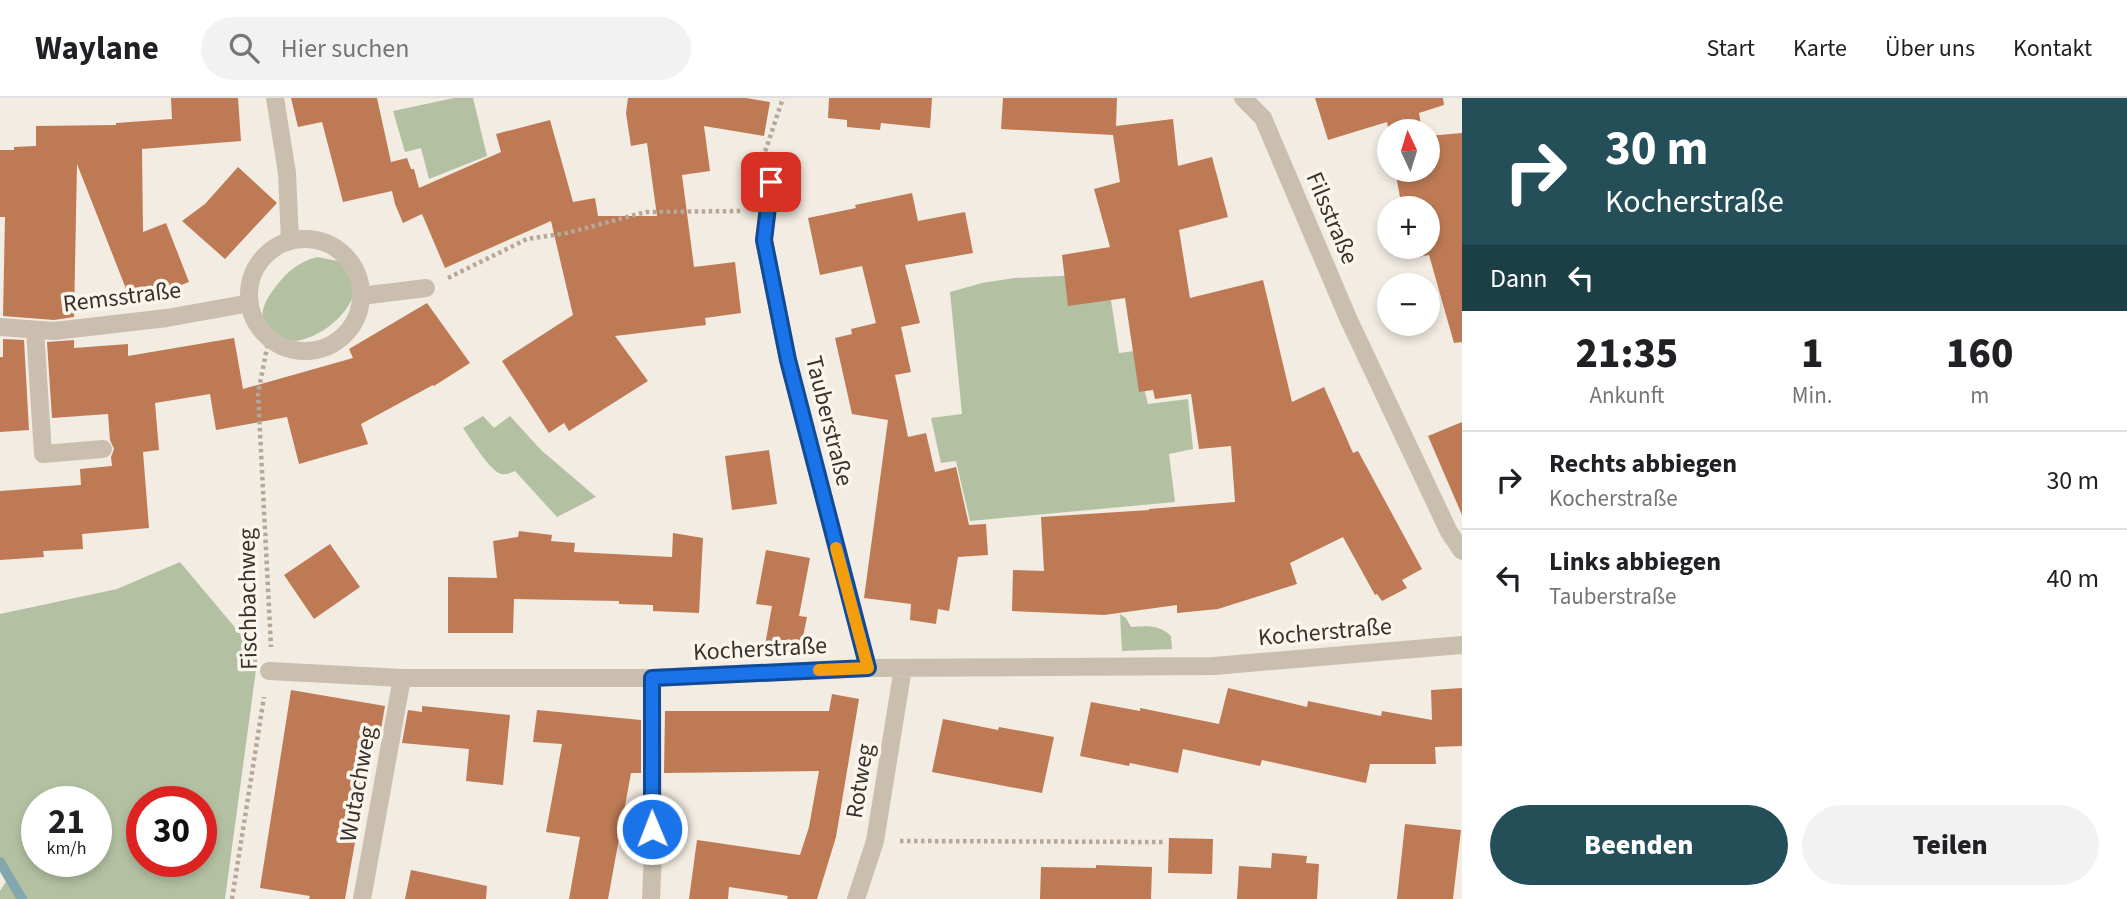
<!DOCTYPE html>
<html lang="de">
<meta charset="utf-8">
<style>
:root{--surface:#fff;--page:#f2f2f2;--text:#202124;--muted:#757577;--line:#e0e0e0;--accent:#244f58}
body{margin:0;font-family:"Source Sans 3",sans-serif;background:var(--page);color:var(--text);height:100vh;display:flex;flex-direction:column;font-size:26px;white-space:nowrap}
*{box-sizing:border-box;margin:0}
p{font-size:23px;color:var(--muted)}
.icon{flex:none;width:38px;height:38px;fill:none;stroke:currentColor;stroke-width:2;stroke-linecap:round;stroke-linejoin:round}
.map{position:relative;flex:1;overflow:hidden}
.drawer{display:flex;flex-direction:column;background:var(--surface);width:665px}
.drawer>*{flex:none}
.banner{background:#244f58;color:#fff;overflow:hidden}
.needle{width:46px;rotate:356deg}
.controls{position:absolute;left:1377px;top:21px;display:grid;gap:14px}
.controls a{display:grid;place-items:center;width:63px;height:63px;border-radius:50%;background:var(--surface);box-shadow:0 4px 10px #0003;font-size:35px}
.speed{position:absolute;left:21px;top:688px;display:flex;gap:14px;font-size:35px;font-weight:700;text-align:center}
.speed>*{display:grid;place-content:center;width:91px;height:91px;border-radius:50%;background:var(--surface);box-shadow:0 4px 10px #0003;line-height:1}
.speed small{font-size:18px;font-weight:400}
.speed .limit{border:10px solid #d22;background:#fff;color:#111}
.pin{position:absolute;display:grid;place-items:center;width:60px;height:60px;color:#fff;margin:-30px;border-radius:14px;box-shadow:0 4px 10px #0006}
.me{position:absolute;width:77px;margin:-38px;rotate:359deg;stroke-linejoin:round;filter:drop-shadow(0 0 5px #0008)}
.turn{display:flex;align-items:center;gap:24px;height:147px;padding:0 28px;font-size:32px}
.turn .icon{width:91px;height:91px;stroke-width:2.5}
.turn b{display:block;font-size:49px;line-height:60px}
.then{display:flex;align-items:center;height:66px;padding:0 28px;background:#0003;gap:14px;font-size:26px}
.eta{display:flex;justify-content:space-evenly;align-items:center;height:119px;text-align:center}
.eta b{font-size:42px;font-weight:800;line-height:49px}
.action{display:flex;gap:14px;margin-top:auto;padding:14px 28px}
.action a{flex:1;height:80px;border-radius:42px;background:var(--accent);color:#fff;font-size:28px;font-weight:800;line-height:80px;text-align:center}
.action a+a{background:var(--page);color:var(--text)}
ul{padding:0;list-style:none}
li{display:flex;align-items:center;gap:21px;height:98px;padding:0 28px;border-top:2px solid var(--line)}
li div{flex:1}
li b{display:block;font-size:26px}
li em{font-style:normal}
header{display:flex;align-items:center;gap:42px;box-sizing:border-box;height:98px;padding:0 35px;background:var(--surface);border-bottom:2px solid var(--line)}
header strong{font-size:33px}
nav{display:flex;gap:38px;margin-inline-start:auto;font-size:24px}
.search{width:490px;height:63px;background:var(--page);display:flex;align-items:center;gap:18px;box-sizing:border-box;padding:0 24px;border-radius:38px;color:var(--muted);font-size:26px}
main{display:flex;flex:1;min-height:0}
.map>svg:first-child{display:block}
.green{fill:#b3c1a2;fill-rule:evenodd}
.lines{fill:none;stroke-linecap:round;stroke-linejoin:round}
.stream{stroke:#83a7ae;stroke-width:10}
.building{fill:#be7a55}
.path{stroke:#b6a898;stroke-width:4.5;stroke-dasharray:3.5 3.5;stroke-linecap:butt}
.lane{stroke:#cabeae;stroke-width:18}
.street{stroke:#cabeae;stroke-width:18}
.route-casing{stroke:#114b97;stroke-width:18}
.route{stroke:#1a73e8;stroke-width:12}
.slow{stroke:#f59e0b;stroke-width:12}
.labels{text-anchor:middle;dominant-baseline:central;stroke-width:7;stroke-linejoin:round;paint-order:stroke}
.street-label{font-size:24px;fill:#39322c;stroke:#faf6ee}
</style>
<header>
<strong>Waylane</strong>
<div class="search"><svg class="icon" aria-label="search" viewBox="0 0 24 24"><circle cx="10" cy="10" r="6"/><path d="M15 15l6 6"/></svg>Hier suchen</div>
<nav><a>Start</a><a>Karte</a><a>Über uns</a><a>Kontakt</a></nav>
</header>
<main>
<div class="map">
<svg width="1462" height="801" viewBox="0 0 1462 801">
<rect width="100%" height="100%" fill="#f2ece2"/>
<path class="green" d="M454,0h19l14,58 -58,23 -8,-31 -16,4 -12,-41z
M317,159l26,5c3,4 8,9 10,13 16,39 -71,96 -89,48 -4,-11 1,-21 7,-30 13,-18 24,-30 46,-36z
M1107,176l12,79 16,-2 13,53 40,-5 5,50 -24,5 6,48 -205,19 -14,-60 -15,2 -10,-45 31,-4 -12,-122 32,-9 32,-5z
M483,318l11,12 16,-12 31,34 55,47 -39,20 -42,-46c-5,2 -11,5 -16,2 -11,-5 -29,-35 -36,-45z
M180,464l78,93 -33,244h-225v-8l7,-11 -7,-12v-254l117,-25zM37,704h59v59h-59zM142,704h59v59h-59z
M1120,516l6,4 5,9c15,-1 28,-3 40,9l1,13 -50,2z"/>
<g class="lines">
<path class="stream" d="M0,764l22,37"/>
</g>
<path class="building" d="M171,0h67l3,43 -99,8 1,83 23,-9 23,59 -57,22 -55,-140 -3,153 -20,3 -51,-4 2,-99h-5v-67h14v-3l22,-1v-20l80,-1v-2l56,-4z
M291,0h86l14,64 16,-4 4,11h3l5,19 82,-36 -5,-18 54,-14 23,82 22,-4 3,18h59l-10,-73 -16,3 -5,-33 2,-15h118l24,4 -6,34 -60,-10 6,45 -28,4 12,92 41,-5 6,51 -36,5 1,7 -91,11 33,45 -79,50 -5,-8 -15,10 -47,-72 71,-46 -22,-94 -106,47 -23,-54 -19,9 -8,-19 -3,-13 -49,11 -21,-80 -24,5z
M829,0h103l-2,30 -49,-5 -1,7 -33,-3v-7l-19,-2z
M1003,0h114l-1,28 57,-7 5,47 34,-9 16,60 -49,13 11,68 73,-18 29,122 32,-15 29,66 5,-2 64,118 -20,11 5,8 -25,13 -5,-7 -2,1 -32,-58 -53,26 7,21 -79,25 -41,4v-8l-73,10 -92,-4 1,-41 31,1 -3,-54 108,-7v-1l86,-7 -4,-56 -32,3 -8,-55 -36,5 -2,-9 -14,2 -14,-94 -57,8 -6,-51 48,-8 -16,-58 26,-7 -7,-47 -112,-6z
M1315,0h128l1,7 -25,8 3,18h-32v6l-3,-15 -59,18z
M1462,35v209l-8,1 -25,-88 -16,3 -2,-11h17v-39h-26l-7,-38h33v-34z
M238,69l39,36 -52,56 -43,-38 23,-17z
M912,95l6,28 47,-9 8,41 -68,12 15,58 -19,4 10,45 -16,3 13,62 18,-4 9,39 21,-5 13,58 17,-1 2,31 -30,2 -9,54 -11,-2 -2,15 -26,-4 1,-16 -47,-6 24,-178 -36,-6 -17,-76 17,-4 -1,-5 25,-6 -14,-57 -42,9 -12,-57 48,-10 -1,-3z
M427,205l43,60 -36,23 -1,-1 -72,39 7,20 -69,20 -12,-47 -71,13 -6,-36 -55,9 4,47 -16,2 6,76 -67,6 1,15 -40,2 1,6 -44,3v-69l81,-6 -1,-16 32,-3 -1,-9 3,-8 -4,-9 -2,-26 -56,4 -5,-76 27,-2v8l54,-4v12l106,-18 9,51 110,-31 -4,-9z
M3,241l21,1 5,90 -29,2v-75h3z
M1462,324v93l-34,-79z
M769,352l8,54 -45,6 -7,-54z
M519,433l33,4 -1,6 24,2 -1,9 98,5 1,-24 30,5 -4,75 -46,-2v-6l-34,-1v-3l-105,-2 -1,34h-65v-56l49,1 -4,-37 25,-4z
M330,446l30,43 -46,32 -30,-44z
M766,452l44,8 -11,58 8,1 -7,34 -35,-6 7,-39 -16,-2z
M1228,590l79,19 1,-6 73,15 1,-5 50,9 -1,-30 31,-2v58l-27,1 1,17h-66l-4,19 -104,-23 -2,6 -77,-17 -5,24 -48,-10 -1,3 -49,-10 11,-54 49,9v-3l79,16z
M291,592l94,16 -6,35 -6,-1 -28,159h-36l1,-3 -50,-8z
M832,596l27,5 -23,138 -19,62h-30l1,-3 -59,-9 -1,12h-39l8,-59 103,15 9,-28 10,-56 -155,2 1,-62h164z
M422,608l88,9 -7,70 -37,-4 3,-32 -67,-6 6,-33 14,2z
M537,612l104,10v53h-10l-23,126h-39l11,-62 -34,-5 16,-88 -29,-2z
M943,621l55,11 1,-3 55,10 -12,56 -110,-21z
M1405,726l56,6 -8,69h-56z
M1169,740l44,1 -1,35 -44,-1z
M1272,755l35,3 -1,7 13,1 -2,35h-80l2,-33 32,2z
M1096,767l56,2 -1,32h-111l1,-32 55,1z
M411,772l76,16 -1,13h-81z"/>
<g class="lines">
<path class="path" d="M765,60l-1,-3 19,-57
M448,180l79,-39 40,-6 79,-21 96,-1
M269,240l-11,55 13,254
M900,743l264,1
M232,801l32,-202"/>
<path class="lane" d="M361,198l65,-8
M35,232l8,124 60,-5"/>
<path class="street" d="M275,0l12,75 3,68
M1243,0l20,20 85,200 101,214 13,19
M771,84l-7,58 24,120 80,308
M249 197a56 56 0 1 1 112 0a56 56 0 1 1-112 0Z
M0,229l54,4 113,-13 83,-15
M269,573l133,7h250l216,-10 346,-2 248,-21
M362,801l40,-221
M651,801l2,-47 -1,-174
M856,801l19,-58 28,-173"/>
</g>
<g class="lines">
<g class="route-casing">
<path id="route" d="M652,731v-151l216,-10 -80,-308 -24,-120 7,-58"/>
</g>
<use href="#route" class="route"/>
<path class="slow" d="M819,572l49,-2 -32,-120"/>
</g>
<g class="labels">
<g class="street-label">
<text transform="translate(1332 120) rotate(67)">Filsstraße</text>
<text transform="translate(122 199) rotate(-7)">Remsstraße</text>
<text transform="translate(829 323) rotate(76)">Tauberstraße</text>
<text transform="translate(248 501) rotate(-91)">Fischbachweg</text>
<text transform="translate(1325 534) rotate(-5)">Kocherstraße</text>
<text transform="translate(760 551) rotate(-3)">Kocherstraße</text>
<text transform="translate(860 683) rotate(-81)">Rotweg</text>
<text transform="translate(358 686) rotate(-80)">Wutachweg</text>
</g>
</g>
</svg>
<div class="controls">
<a><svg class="needle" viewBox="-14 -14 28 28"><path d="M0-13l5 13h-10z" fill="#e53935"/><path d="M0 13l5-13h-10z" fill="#757577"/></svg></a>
<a>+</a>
<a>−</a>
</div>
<div class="speed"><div>21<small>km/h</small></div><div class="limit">30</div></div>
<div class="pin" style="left:771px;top:84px;background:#d93025"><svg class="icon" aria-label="arrive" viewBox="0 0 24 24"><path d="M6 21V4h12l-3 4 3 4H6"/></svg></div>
<svg class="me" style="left:652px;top:731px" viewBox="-20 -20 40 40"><circle r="17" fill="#1a73e8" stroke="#fff" stroke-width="3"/><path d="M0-11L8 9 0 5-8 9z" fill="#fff"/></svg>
</div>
<section class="drawer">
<div class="banner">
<div class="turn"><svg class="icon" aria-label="right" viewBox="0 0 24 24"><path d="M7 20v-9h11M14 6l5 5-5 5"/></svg><div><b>30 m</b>Kocherstraße</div></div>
<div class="then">Dann<svg class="icon" aria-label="left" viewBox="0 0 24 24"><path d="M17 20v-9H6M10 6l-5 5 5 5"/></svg></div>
</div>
<div class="eta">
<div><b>21:35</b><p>Ankunft</p></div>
<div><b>1</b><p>Min.</p></div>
<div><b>160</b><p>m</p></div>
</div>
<ul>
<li><svg class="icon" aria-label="right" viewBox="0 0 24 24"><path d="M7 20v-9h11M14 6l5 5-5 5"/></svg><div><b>Rechts abbiegen</b><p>Kocherstraße</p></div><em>30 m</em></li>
<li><svg class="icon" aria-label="left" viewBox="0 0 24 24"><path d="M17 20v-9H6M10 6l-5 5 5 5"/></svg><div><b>Links abbiegen</b><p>Tauberstraße</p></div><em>40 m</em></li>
</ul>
<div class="action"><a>Beenden</a><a>Teilen</a></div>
</section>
</main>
